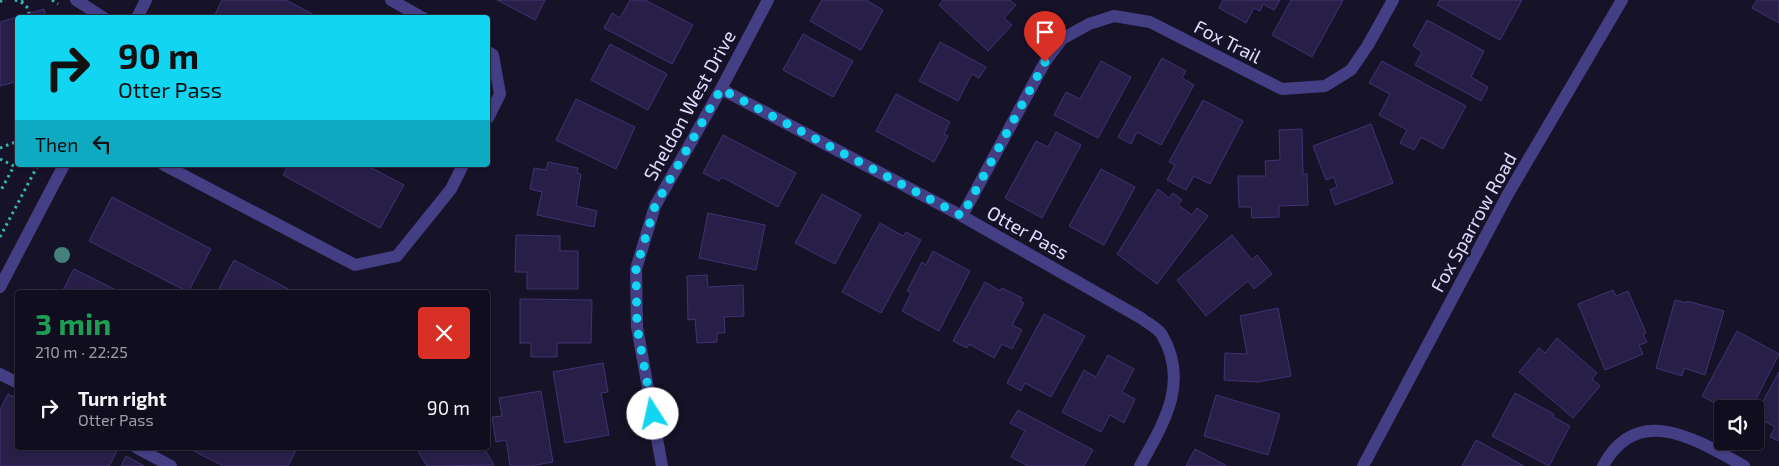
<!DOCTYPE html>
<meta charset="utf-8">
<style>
:root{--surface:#100e1e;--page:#191727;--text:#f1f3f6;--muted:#9c9ca4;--line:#302e3c}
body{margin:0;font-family:"Exo 2",sans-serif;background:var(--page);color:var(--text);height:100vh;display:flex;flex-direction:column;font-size:19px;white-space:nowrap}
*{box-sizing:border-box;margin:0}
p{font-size:16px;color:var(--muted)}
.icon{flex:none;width:28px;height:28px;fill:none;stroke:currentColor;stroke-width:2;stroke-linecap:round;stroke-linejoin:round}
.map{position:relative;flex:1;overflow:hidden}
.sheet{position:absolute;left:15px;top:290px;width:475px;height:160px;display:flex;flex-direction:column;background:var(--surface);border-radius:5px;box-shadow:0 1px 4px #0004,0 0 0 1px var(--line)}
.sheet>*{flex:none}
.hud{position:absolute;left:15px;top:15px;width:475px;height:152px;border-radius:5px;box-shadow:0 1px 4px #0004,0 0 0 1px var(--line);background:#12d5f2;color:#111;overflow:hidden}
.controls{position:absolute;left:1714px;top:400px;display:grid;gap:10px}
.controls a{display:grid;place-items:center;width:50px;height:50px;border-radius:5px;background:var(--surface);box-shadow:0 1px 4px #0004,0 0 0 1px var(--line);font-size:25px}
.pin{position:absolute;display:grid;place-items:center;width:42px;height:42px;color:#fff;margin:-51px -21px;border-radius:50% 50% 50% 0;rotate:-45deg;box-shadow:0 0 5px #0007}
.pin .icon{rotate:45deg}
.me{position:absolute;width:55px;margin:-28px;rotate:350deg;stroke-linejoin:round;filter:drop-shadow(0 0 4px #0008)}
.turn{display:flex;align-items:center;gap:18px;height:105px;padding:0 20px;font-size:22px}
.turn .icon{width:65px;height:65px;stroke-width:2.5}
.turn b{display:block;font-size:35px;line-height:42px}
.then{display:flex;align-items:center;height:48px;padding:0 20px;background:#0003;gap:10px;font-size:19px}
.round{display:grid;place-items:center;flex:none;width:52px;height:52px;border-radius:5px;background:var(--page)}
.headline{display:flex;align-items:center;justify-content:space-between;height:85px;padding:0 20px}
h1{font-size:30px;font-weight:700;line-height:38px;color:#1e9e55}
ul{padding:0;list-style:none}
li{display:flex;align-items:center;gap:15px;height:65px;padding:0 20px}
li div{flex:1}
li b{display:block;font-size:19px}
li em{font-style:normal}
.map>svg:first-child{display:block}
.building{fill:#281f48;stroke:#413273}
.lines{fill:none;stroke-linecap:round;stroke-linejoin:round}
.path{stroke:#37b5b1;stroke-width:3;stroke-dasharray:2.5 4;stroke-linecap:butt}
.minor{stroke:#443f84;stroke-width:12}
.tree{fill:#44807c}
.route{stroke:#12d5f2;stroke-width:9;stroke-dasharray:0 16.2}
.labels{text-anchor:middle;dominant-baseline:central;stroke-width:5;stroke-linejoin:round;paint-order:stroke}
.street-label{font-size:19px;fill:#e0dbfd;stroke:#161228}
</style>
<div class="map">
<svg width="1779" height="466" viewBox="0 0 1779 466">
<rect width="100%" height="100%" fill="#161228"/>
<path class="building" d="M222,0h64l34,18h-104l-2,-1z
M497,0h48l-10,20z
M630,0h15l48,25 -21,39 -68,-36 8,-15 8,5z
M822,0h44l17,10 -22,40 -51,-29z
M943,0h67l6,5 -12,13 8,7 -24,26 -49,-46z
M1223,0h57l-6,10 -11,-6 -3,7 -6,-3 -8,15 -27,-15z
M1291,0h52l-31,57 -40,-22z
M1440,0h82l-22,40 -63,-35z
M1757,0h22v23l-27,-15z
M44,9l2,9h-28v63l-18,5v-64z
M1427,20l57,31 -13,26 17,10 -7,14 -66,-36 7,-13 -9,-6z
M803,34l50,27 -20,36 -50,-27z
M940,42l46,25 -7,11 -7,-4 -14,27 -39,-20z
M610,44l57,30 -19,36 -57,-30z
M1162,58l24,13 -4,7 12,7 -33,60 -24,-13 -6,12 -13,-7z
M1101,61l30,16 -33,61 -44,-23 12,-23 14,7z
M1382,61l84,45 -23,43 -22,-12 -7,13 -14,-7 7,-13 -28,-15 11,-21 -21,-11z
M896,94l54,28 -6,12 4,2 -14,26 -58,-31z
M576,99l59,28 -19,42 -60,-29z
M1203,100l40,21 -33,63 -16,-8 -8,14 -19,-10 8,-15 -6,-3z
M1371,124l22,59 -58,22 -5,-15 7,-3 -3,-10 -8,3 -13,-34z
M1302,129l1,45h4l1,31 -29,1v11l-27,1 -1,-11h-12l-1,-31h28l-1,-15 15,-1 -1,-30z
M1056,132l25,13 -39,73 -37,-20 31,-57 12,6z
M723,135l73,38 -18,34 -56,-30 -3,4 -16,-8z
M548,162l30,6 -1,5 4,1 -5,32 21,5 -3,16 -57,-12 5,-23 -12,-3 4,-21 12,2z
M289,165h77l38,20 -24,43 -97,-53z
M1101,169l34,18 -31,58 -35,-19z
M1158,189l11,9 4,-5 9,7 -4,5 14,10 5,-7 11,8 -51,68 -40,-30z
M822,194l39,21 -26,49 -40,-21z
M112,197l99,52 -23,43 -99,-51z
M708,213l57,12 -9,45 -57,-12z
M880,223l23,13 3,-4 15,8 -40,73 -39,-21z
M516,235l44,1v15h18v38h-51v-17h-12z
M1232,235l20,25 5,-5 15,19 -18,15 -6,-8 -42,35 -29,-36z
M933,251l37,20 -31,60 -37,-20 9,-18 -4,-2 15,-29 4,3z
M234,260l60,32h-77z
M74,269l46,23h-58z
M707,275l1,12 35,-2 1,31 -20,1 1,16h-8v9l-20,1 -2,-24 -7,1 -1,-44z
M985,282l15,9 2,-3 20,10 -2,3 4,2 -12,22 10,5 -10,19 -10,-5 -8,14 -25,-14 -2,4 -14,-7z
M1613,290l3,6 12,-5 18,42 -3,1 4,8 -8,3 4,9 -38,16 -27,-66z
M520,299l72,1 -1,43h-34v14h-26v-14h-11z
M1675,300l12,3v-2l37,10 -19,64 -21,-7 -2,8 -26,-8z
M1278,308l13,68 -33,6 -34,-2 1,-27 22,1 -7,-38z
M1044,314l41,22 -34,61 -26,-14 -4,8 -14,-8z
M1737,331l42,23 -28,55h-7l-13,-8 -6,8 -23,-13z
M1557,338l40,35 -5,6 8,7 -27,32 -54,-46 20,-24 6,5z
M1108,355l26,14 -12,23 13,7 -11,24 -14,-8 -9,17 -39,-20 22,-42 12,7z
M603,363l5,29 -7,1 8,42 -44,8 -12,-71z
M1779,372v69l-9,-4 5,-10 -20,-11z
M541,391l12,71 -23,4h-20l-4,-26 -10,2 -4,-25 10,-1 -3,-18z
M1515,393l39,21 -1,3 17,9 -21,40 -57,-30z
M8,394l10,5v49h93l6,3 -8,15h-109v-56z
M1216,395l64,19 -12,41 -64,-19z
M1018,410l75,40 -9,16h-56l-17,-9 14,-26 -15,-8z
M1476,440l48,26h-62z
M188,448h109l-9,18h-65z
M416,448h68l10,17 -67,1z
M1195,449l32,17h-41z
M126,456l18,10h-23z"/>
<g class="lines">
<path class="path" d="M15,0l6,2 5,-2
M52,0l6,4
M0,2l2,-2
M21,2l7,6 1,5
M0,148l18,-7
M0,159l14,7 -14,26
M0,237l38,-72"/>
<path class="minor" d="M76,0l28,18
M391,0l32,18
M137,18l9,-18
M488,52l5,3 7,39 -12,24
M721,89l241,127 179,102c6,5 17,10 21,17 28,48 1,89 -22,131
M164,165l191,100 42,-9 54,-67 12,-24
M962,216l83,-154 17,-23 27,-15 25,-8 36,6 132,67 43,-3 26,-16 17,-25 25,-45
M0,287l64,-122
M0,374l18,9
M137,448l34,18
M662,466l-25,-139 -1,-58 19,-63 66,-117 47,-89
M1363,466l145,-272 114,-194
M1603,466c35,-65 95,-25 141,0"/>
</g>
<circle class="tree" cx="62" cy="255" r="8"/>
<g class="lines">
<path class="route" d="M653,414l-16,-87 -1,-58 19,-63 66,-117 241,127 83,-154"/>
</g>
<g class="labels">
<g class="street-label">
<text transform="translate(1228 41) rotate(27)">Fox Trail</text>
<text transform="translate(689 105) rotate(-61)">Sheldon West Drive</text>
<text transform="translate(1473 222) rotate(-61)">Fox Sparrow Road</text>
<text transform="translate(1028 232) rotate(29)">Otter Pass</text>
</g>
</g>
</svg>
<div class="controls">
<a><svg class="icon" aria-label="sound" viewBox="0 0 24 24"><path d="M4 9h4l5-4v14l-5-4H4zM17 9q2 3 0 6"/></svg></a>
</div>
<div class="pin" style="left:1045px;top:62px;background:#d93025"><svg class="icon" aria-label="arrive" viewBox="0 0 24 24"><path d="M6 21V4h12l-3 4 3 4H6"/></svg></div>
<svg class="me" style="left:653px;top:414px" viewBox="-20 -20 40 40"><circle r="19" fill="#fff"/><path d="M0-13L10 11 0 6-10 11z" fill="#12d5f2"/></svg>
<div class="hud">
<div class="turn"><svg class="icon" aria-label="right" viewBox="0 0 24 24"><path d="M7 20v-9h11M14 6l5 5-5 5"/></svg><div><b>90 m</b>Otter Pass</div></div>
<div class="then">Then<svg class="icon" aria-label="left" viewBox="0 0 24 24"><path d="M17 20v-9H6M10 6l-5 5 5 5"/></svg></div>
</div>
<section class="sheet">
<div class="headline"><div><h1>3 min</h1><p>210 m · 22:25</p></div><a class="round" style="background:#d93025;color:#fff"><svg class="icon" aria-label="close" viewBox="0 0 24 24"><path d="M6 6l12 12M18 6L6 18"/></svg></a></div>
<ul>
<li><svg class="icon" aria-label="right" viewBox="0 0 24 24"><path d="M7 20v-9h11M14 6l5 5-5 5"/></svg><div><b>Turn right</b><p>Otter Pass</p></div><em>90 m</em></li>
</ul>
</section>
</div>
